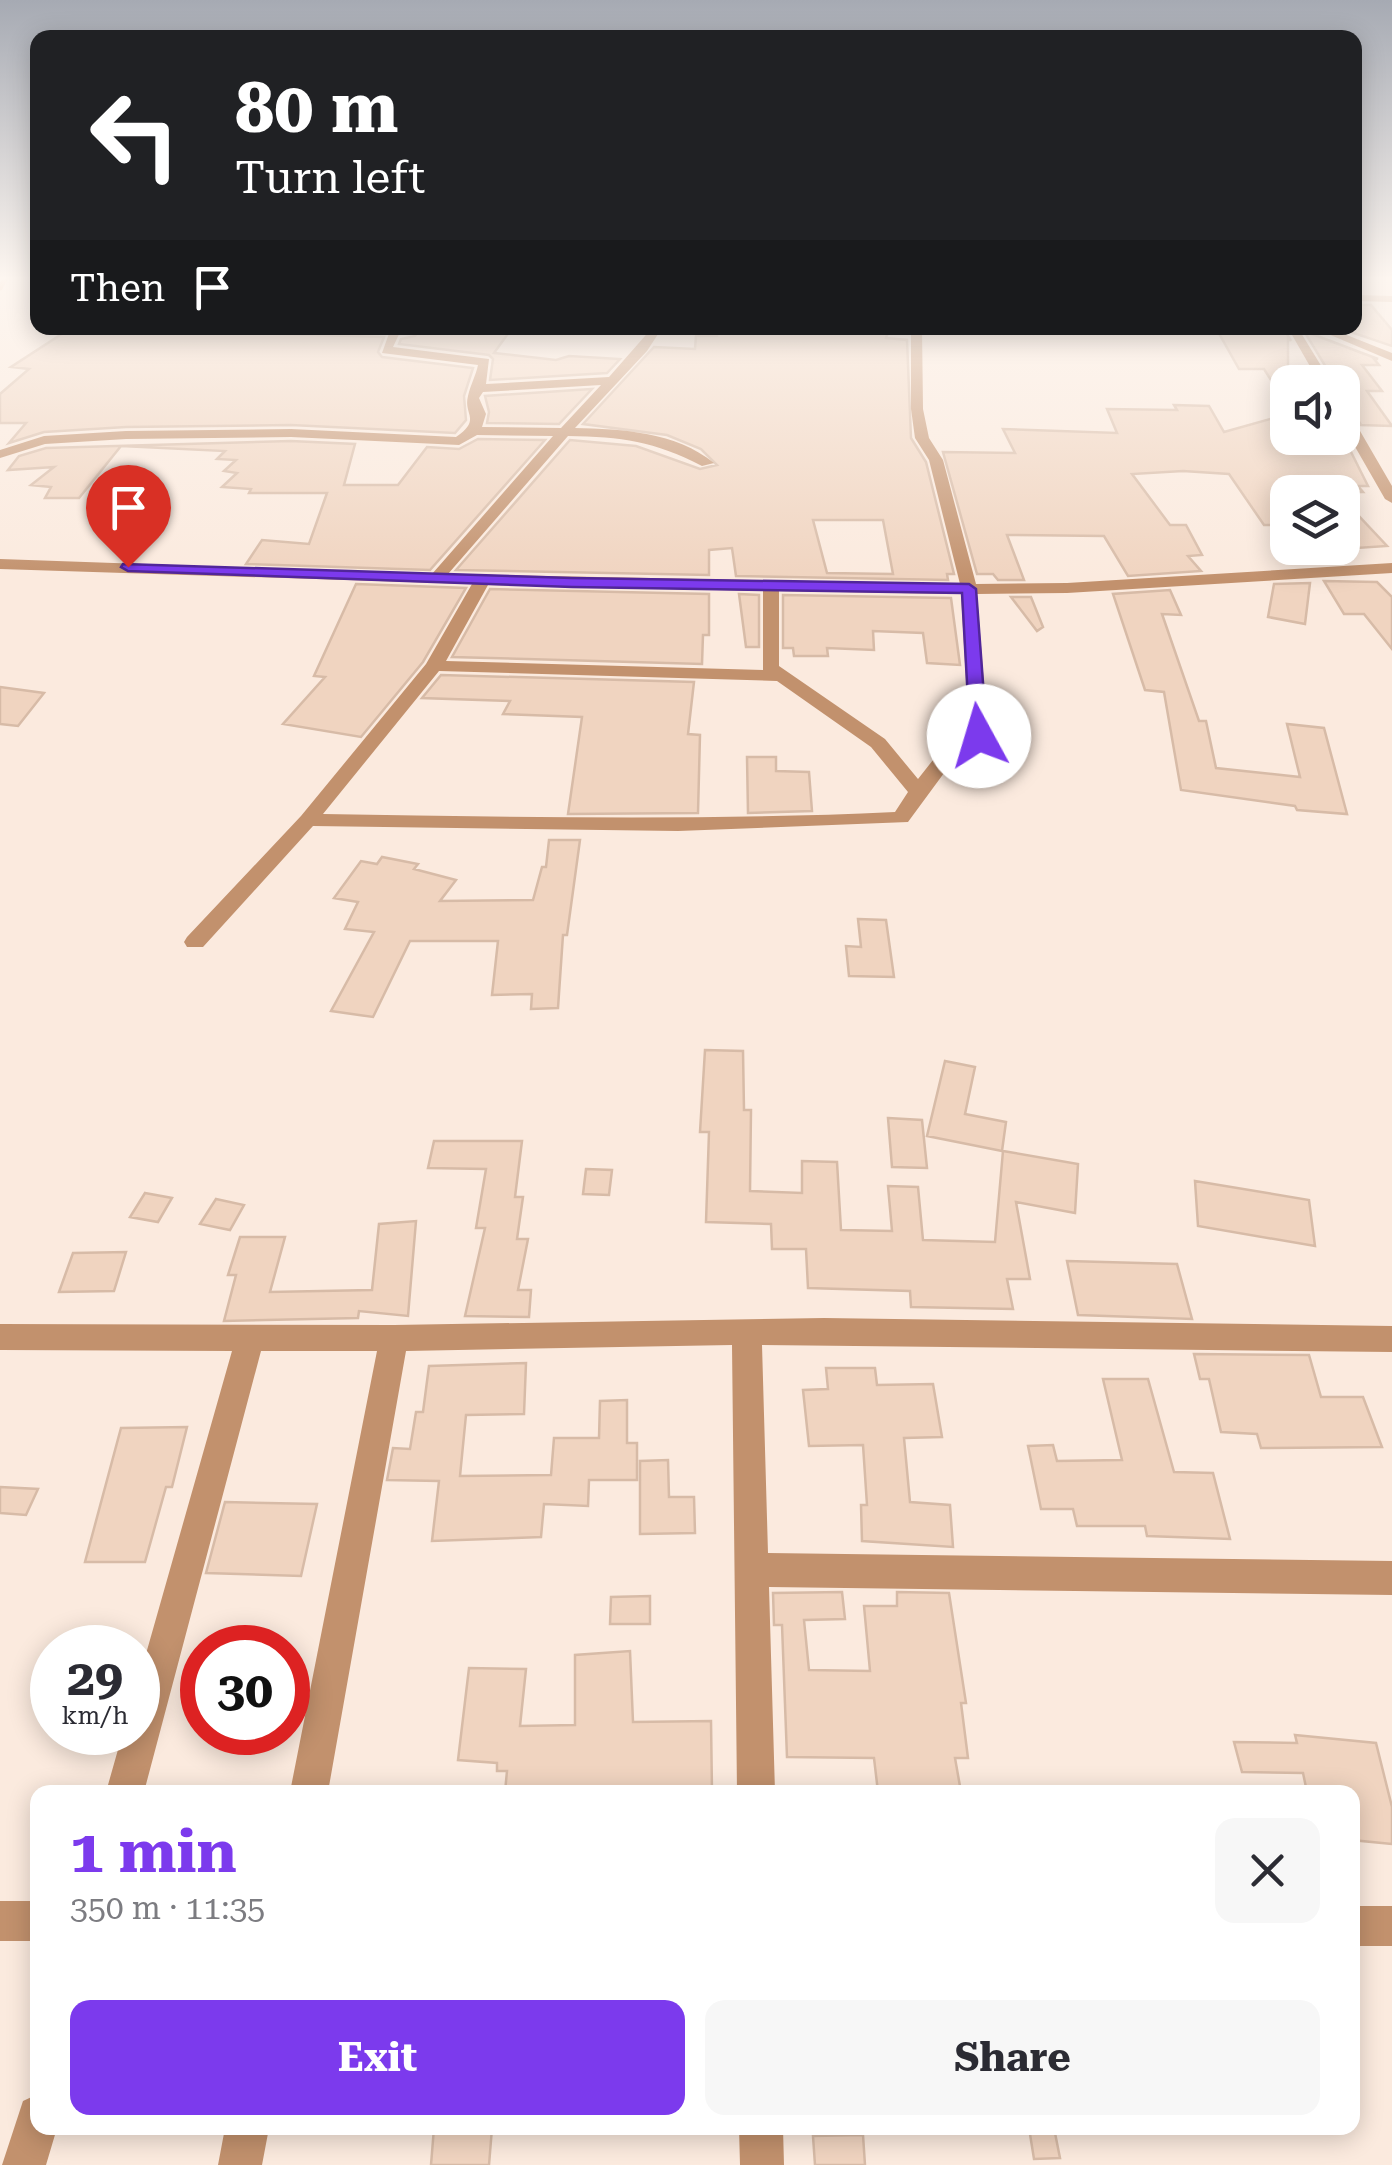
<!DOCTYPE html>
<meta charset="utf-8">
<style>
:root{--surface:#fff;--page:#f7f7f7;--text:#2b2b33;--muted:#7c7c81;--accent:#7c3aed}
body{margin:0;font-family:"Roboto Serif",serif;background:var(--page);color:var(--text);height:100vh;display:flex;flex-direction:column;font-size:38px;white-space:nowrap}
*{box-sizing:border-box;margin:0}
p{font-size:32px;color:var(--muted)}
.icon{flex:none;width:55px;height:55px;fill:none;stroke:currentColor;stroke-width:2;stroke-linecap:round;stroke-linejoin:round}
.map{position:relative;flex:1;overflow:hidden}
.side{position:absolute;left:30px;top:1785px;width:1330px;height:350px;display:flex;flex-direction:column;background:var(--surface);border-radius:20px;box-shadow:0 5px 25px #0003}
.side>*{flex:none}
.guide{position:absolute;left:30px;top:30px;width:1332px;height:305px;border-radius:20px;box-shadow:0 5px 25px #0003;background:#202124;color:#fff;overflow:hidden}
.controls{position:absolute;left:1270px;top:365px;display:grid;gap:20px}
.controls a{display:grid;place-items:center;width:90px;height:90px;border-radius:20px;background:var(--surface);box-shadow:0 5px 25px #0003;font-size:50px}
.speed{position:absolute;left:30px;top:1625px;display:flex;gap:20px;font-size:50px;font-weight:700;text-align:center}
.speed>*{display:grid;place-content:center;width:130px;height:130px;border-radius:50%;background:var(--surface);box-shadow:0 5px 25px #0003;line-height:1}
.speed small{font-size:25px;font-weight:400}
.speed .limit{border:15px solid #d22;background:#fff;color:#111}
.pin{position:absolute;display:grid;place-items:center;width:85px;height:85px;color:#fff;margin:-102px -42px;border-radius:50% 50% 50% 0;rotate:-45deg;box-shadow:0 0 10px #0007}
.pin .icon{rotate:45deg}
.me{position:absolute;width:110px;margin:-55px;rotate:354deg;stroke-linejoin:round;filter:drop-shadow(0 0 8px #0008)}
.turn{display:flex;align-items:center;gap:35px;height:210px;padding:0 40px;font-size:45px}
.turn .icon{width:130px;height:130px;stroke-width:2.5}
.turn b{display:block;font-size:70px;line-height:85px}
.then{display:flex;align-items:center;height:95px;padding:0 40px;background:#0003;gap:20px;font-size:38px}
.round{display:grid;place-items:center;flex:none;width:105px;height:105px;border-radius:20px;background:var(--page)}
.head{display:flex;align-items:center;justify-content:space-between;height:170px;padding:0 40px}
h1{font-size:60px;font-weight:700;line-height:75px;color:var(--accent)}
.action{display:flex;gap:20px;margin-top:auto;padding:20px 40px}
.action a{flex:1;height:115px;border-radius:20px;background:var(--accent);color:#fff;font-size:40px;font-weight:700;line-height:115px;text-align:center}
.action a+a{background:var(--page);color:var(--text)}
.map>svg:first-child{display:block}
.lines{fill:none;stroke-linecap:round;stroke-linejoin:round}
.stream{stroke:#e39b63;stroke-width:5}
.building{fill:#f0d4c0;stroke:#d7bba7;stroke-width:2.5;fill-rule:evenodd}
.minor{fill:#c2916d;fill-rule:evenodd}
.route{fill:#7c3aed;stroke:#51269a;stroke-width:2.5}
</style>
<div class="map">
<svg width="1392" height="2165" viewBox="0 0 1392 2165">
<rect width="100%" height="100%" fill="#fbeade"/>
<g class="lines">
<path class="stream" d="M0,288l6,-11"/>
</g>
<path class="building" d="M1355,305h16l21,25v16l-47,-16h10z
M71,328h182l-6,5 137,4 -6,15 4,5 91,11 -9,28 2,24 -11,13 -164,-8 -165,2 -82,5 -35,11 17,-20h-26v-29l29,-25 -18,-2z
M479,328h33l-18,25 62,7 13,-4 51,3 -13,14 -117,7 3,-21 -4,-4 -90,-11 2,-5 14,-3 5,-7z
M1216,328l69,3 6,10 -3,-5v71l-24,-38h-25z
M717,329h163l8,3 -2,6 21,2 4,98 15,24 28,112h-7l1,6 -212,-4 -4,-28 -23,2v25l-253,-5 114,-130 66,6 64,23 17,-4 -16,-16 -34,-14 -84,-11 71,-77 41,2 1,-13h21zM813,520h70l10,54 -66,-1z
M1304,331l74,28h-4l5,6h-17l20,26h-15l25,35 -31,-1 -9,-15 -10,-6v-22h-7z
M592,389l-33,35 -72,-1 2,-11 -4,-16z
M1174,405l35,1 15,26 64,-18v24h56l24,48h-10l5,6h-75v33h-24l-35,-51 -46,-3 -51,3 38,51h16l16,30 -14,1 13,15 -73,5 -24,-40 -97,-1 17,45h-26l-5,-6h-16l-34,-122 72,1 -12,-24 114,4 -10,-24 70,1z
M478,439l67,1 -115,130 -184,-6 16,-24 47,4 18,-51h-78l2,-4 -29,-2 15,-14 -13,-2 12,-11 -19,-1 8,-8 -104,-5 -42,52h-34l6,-11 -20,-2 23,-18 -46,3 11,-14 27,-8 245,-7 64,3 -11,41h54l29,-38 32,2z
M1342,498l45,48 -45,3z
M1324,581l53,1 15,15v52l-28,-35h-20z
M1310,583l-5,41 -37,-7 6,-33z
M356,584l110,4 -43,74 -62,75 -78,-13 42,-47 -11,-1z
M490,589l219,5v41h-6l-1,29 -250,-7z
M1170,590l11,25 -19,-1 37,107h7l10,47 84,9 -13,-53 37,4 23,86 -50,-4 -2,-4 -114,-16 -17,-98 -19,-2 -32,-96z
M739,594l20,1v52h-13z
M783,595l168,3 9,67 -33,-2 -4,-30 -50,-2 1,19 -47,-2 1,8h-34l-1,-8h-10z
M1011,597h20l12,30 -6,4z
M441,675l253,7 -6,52 12,1 -2,78 -130,1 14,-97 -79,-3 7,-13 -88,-3z
M0,687l44,6 -26,33 -18,-2z
M747,757h29v14l33,1 3,39 -64,2z
M549,840h31l-13,95h-4l-5,73 -27,1 1,-15 -40,1 6,-54h-88l-37,76 -42,-6 43,-79 -29,-3 13,-27 -24,-4 27,-37 16,3 5,-7 36,7 -4,5 42,11 -16,21 93,-1 9,-33h4z
M858,919l28,1 8,57 -45,-1 -3,-30 15,1z
M705,1050l38,1 1,59h7l-1,81 52,2v-32l35,1 4,68 51,1 -4,-45 30,1 5,53 72,2 8,-91 75,13 -3,49 -59,-11 14,77h-23l6,30 -102,-2 -1,-16 -102,-3 -2,-39h-34l-1,-25 -65,-2 3,-90h-9z
M945,1061l30,6 -10,47 41,8 -4,29 -75,-15z
M888,1118l34,2 5,48 -35,-1z
M434,1141h88l-7,56h8l-6,42h11l-10,51h13l-2,27 -64,-1 20,-88h-9l10,-59 -58,-1z
M586,1169l26,1 -3,25 -26,-1z
M1195,1181l114,19 6,46 -117,-20z
M145,1193l27,5 -14,24 -28,-5z
M216,1199l28,6 -14,25 -30,-6z
M416,1221l-8,95 -49,-5 -1,7 -134,3 12,-46h-8l12,-38h45l-15,55 102,-2 7,-66z
M126,1252l-12,39 -55,1 14,-39z
M1067,1261l110,3 15,55 -114,-4z
M1194,1354l115,1 12,42h42l19,50 -121,1 -4,-14 -36,-2 -12,-53h-9z
M526,1363l-2,51 -58,1 -6,61 91,-1 3,-37h45l1,-37 27,-1v43h10v37h-48l-1,26 -44,-2 -3,33 -109,4 7,-60 -52,-1 6,-32 17,1 6,-37h7l6,-46z
M826,1368h49l2,17 56,-1 9,53 -38,1 6,64 40,3 3,42 -91,-6 -1,-36h6l-4,-60 -54,1 -6,-56 25,-1z
M1103,1379h45l26,93 39,1 17,66 -83,-3 -2,-10h-68l-4,-17h-32l-13,-63 25,-1 4,16 65,-1z
M187,1427l-15,60h-6l-21,75h-60l36,-134z
M668,1460l1,37h25l1,36 -55,1v-73z
M0,1487l38,2 -12,26 -26,-2z
M225,1502l92,2 -16,72 -95,-3z
M842,1592l3,27 -41,1 5,50 61,1 -6,-65h33v-14l52,1 17,110h-5l7,55h-13l6,34h-83l-4,-34 -87,-1 -5,-132h-8l-1,-32z
M650,1596v28h-40l1,-27z
M630,1651l3,71 78,-1 1,71h-207l2,-21h-10v-8l-39,-3 11,-92 57,1 -6,57 55,-1v-70z
M1295,1735l81,8 16,64v37l-40,-4v-48h-45l-4,-19 -61,-1 -8,-30 63,1z
M434,2128h58l-3,37h-58z
M1029,2128h25l6,30 -26,1z
M863,2135l2,30h-50l-2,-29z"/>
<g class="lines">
<path class="minor" d="M1355,295l37,1v6l-37,-1z
M391,328h11l-9,19 96,12 -3,25 123,-7 43,-49h10l-15,23 -72,77c47,1 101,4 139,35l-12,3c-48,-25 -80,-29 -134,-30l-120,138 512,10 -31,-124 -14,-22 -4,-29v-81h11l1,81 6,29 14,22 33,124 91,-1 325,-20v10l-325,20 -90,1 11,142 -30,18 -50,68 -230,9 -365,-5 -110,121h-16l-3,-5 3,-5 114,-121 125,-152 46,-80 -472,-15v-10l432,15 121,-138 -76,-1 -18,10 -168,-8 -165,2 -81,5 -45,14v-8l44,-14 82,-5 165,-2 165,8c26,-18 7,-22 12,-41 2,-10 8,-21 10,-31l-96,-12zM601,385l-40,43 -79,-1 4,-13 -7,-16 4,-6zM488,585l275,6v79l-317,-9zM779,591l182,3 8,139 -25,13 -26,33 -33,-40 -106,-73zM439,671l338,10 94,66 37,45 -13,20c-191,9 -381,5 -572,2z
M1288,328h10l33,54h-12z
M1314,328h15l63,25v8z
M1342,408l7,4 43,74v17l-7,-4 -43,-75z
M824,1318l568,8v26l-630,-7 6,208 624,8v34l-623,-8 6,205h-38l-5,-447 -326,6 -78,441h-38l87,-441h-116l-117,441h-38l17,-60h15v-50l94,-331 -232,-1v-26l394,1z
M0,1901h38v40h-38z
M1352,1906h40v40h-40z
M38,2094v34h19l-11,37h-44l21,-64z
M225,2128h44l-7,37h-44z
M739,2128h44l1,37h-44z"/>
</g>
<linearGradient id="sky" x2="0" y2="1"><stop stop-color="#a6aab3"/><stop offset="0.48" stop-color="#fdf6f0"/><stop offset="1" stop-color="#fdf6f0" stop-opacity="0"/></linearGradient>
<rect width="1392" height="580" fill="url(#sky)"/>
<path class="route" d="M123,564l449,14 397,6 7,5 11,147 -8,5 -9,-5 -8,-143 -390,-6 -444,-16 -7,-4z"/>
</svg>
<div class="controls">
<a><svg class="icon" aria-label="sound" viewBox="0 0 24 24"><path d="M4 9h4l5-4v14l-5-4H4zM17 9q2 3 0 6"/></svg></a>
<a><svg class="icon" aria-label="layers" viewBox="0 0 24 24"><path d="M12 4l9 5-9 5-9-5zM3 14l9 5 9-5"/></svg></a>
</div>
<div class="speed"><div>29<small>km/h</small></div><div class="limit">30</div></div>
<div class="pin" style="left:128px;top:567px;background:#d93025"><svg class="icon" aria-label="arrive" viewBox="0 0 24 24"><path d="M6 21V4h12l-3 4 3 4H6"/></svg></div>
<svg class="me" style="left:979px;top:736px" viewBox="-20 -20 40 40"><circle r="19" fill="#fff"/><path d="M0-13L10 11 0 6-10 11z" fill="#7c3aed"/></svg>
<div class="guide">
<div class="turn"><svg class="icon" aria-label="left" viewBox="0 0 24 24"><path d="M17 20v-9H6M10 6l-5 5 5 5"/></svg><div><b>80 m</b>Turn left</div></div>
<div class="then">Then<svg class="icon" aria-label="arrive" viewBox="0 0 24 24"><path d="M6 21V4h12l-3 4 3 4H6"/></svg></div>
</div>
<section class="side">
<div class="head"><div><h1>1 min</h1><p>350 m · 11:35</p></div><a class="round"><svg class="icon" aria-label="close" viewBox="0 0 24 24"><path d="M6 6l12 12M18 6L6 18"/></svg></a></div>
<div class="action"><a>Exit</a><a>Share</a></div>
</section>
</div>
